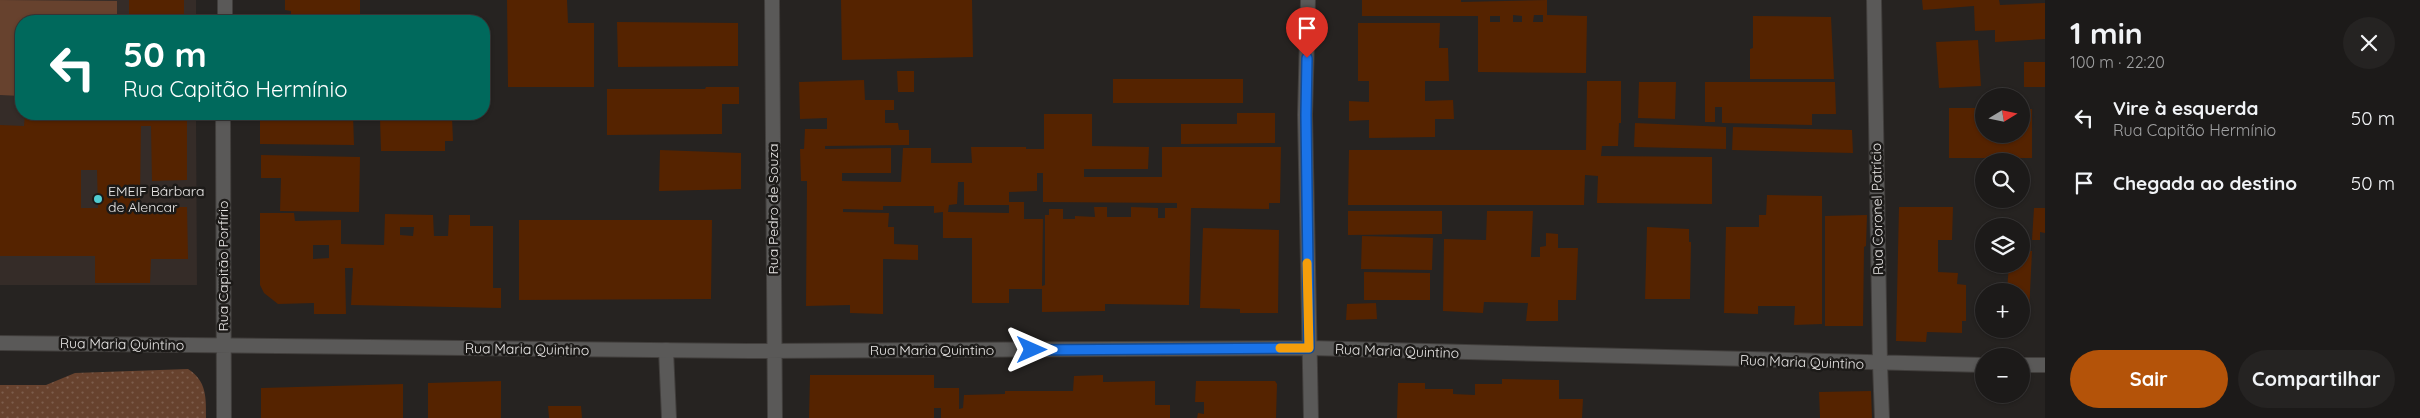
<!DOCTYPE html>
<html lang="pt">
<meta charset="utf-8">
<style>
:root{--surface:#1c1a19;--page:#252322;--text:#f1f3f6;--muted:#a0a1a2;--line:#3a3838;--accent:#b45309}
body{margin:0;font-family:Quicksand,sans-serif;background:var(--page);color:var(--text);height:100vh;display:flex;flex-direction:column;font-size:19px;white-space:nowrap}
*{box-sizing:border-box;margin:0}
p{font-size:16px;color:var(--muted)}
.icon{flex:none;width:28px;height:28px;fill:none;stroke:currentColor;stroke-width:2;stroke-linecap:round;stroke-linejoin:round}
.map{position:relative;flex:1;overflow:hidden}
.side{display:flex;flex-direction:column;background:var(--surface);width:375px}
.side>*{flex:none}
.top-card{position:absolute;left:15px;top:15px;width:475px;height:105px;border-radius:20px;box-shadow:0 1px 4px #0004,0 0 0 1px var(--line);background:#00695c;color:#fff;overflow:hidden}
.needle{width:32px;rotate:80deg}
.controls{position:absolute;left:1975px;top:88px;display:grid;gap:10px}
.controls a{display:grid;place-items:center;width:55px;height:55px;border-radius:50%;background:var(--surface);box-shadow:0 1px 4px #0004,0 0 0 1px var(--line);font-size:25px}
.pin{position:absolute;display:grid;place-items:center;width:42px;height:42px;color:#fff;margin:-51px -21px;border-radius:50% 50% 50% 0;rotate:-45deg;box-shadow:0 0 5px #0007}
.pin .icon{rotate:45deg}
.me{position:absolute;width:55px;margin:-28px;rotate:90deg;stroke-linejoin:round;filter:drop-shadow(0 0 4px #0008)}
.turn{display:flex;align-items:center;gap:18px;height:105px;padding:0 25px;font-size:22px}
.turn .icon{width:65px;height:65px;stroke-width:2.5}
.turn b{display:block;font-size:35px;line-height:42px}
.round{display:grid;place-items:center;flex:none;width:52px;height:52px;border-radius:26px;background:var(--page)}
.summary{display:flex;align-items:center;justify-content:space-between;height:85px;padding:0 25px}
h1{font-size:30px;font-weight:800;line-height:38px}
.action{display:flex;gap:10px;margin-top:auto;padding:10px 25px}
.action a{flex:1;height:58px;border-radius:30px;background:var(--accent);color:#fff;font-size:20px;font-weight:800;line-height:58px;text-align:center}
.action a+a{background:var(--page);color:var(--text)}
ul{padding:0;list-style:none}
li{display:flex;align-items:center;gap:15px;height:65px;padding:0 25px}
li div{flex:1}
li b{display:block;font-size:19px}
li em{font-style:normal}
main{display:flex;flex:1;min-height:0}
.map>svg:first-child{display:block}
.built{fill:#352c28}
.green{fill:#67422e}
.park{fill:url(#park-dots)}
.building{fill:#552300;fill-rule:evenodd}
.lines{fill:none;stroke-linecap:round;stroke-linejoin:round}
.service-casing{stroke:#413e3c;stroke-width:16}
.minor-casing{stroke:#413e3c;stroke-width:16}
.service{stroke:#5a5958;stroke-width:14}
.minor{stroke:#5a5958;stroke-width:14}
.route-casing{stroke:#114b97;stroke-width:12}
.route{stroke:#1a73e8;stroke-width:9}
.slow{stroke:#f59e0b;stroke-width:9}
.poi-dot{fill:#51ccd1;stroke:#1c1a18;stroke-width:2}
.labels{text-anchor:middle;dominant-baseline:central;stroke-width:5;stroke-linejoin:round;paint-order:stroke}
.poi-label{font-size:14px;fill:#e8e6e5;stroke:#1c1a18;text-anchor:start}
.street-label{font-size:14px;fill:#e8e6e5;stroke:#1c1a18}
</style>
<main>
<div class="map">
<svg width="2045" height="418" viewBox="0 0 2045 418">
<defs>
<pattern id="park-dots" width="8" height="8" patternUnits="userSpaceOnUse" patternTransform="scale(1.25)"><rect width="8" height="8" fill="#67422e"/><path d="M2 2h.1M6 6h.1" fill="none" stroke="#7d5d4c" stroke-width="1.8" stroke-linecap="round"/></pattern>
</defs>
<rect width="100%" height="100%" fill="#262321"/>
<path class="built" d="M0,0h196v21h-175v93h175l1,171h-197z"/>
<path class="green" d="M0,0l117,1v20h-96v75l-21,-1z"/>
<path class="park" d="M188,369c19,12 18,29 18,49h-206v-33h46l29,-12z"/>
<path class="building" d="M129,0h55v21h-55z
M285,0h75v16l-69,-1v-4l-6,-1z
M507,0h60l1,23h26v64h-86z
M841,0h131l1,57 -131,3z
M1362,0h99v2l86,-2v15l40,1 -1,57 -108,-1v-56h-116zM1513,15l9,1v6h-9zM1534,15h9v7h-10zM1490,16h10v6h-10z
M1922,0h77l1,5 45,-2v36l-50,3v-12l-20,1 -1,-25 -51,4z
M1753,16l78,1 3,62h-84v-30l3,-1z
M617,22l121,1v43l-120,1z
M1358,23h82l-1,25h9l1,33h-24v20l28,-1 1,19h-19v18l-66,1v-18l-20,1v-20l20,1v-21h-11z
M1978,40l3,46 -42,2 -3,-46z
M2024,62h21v25h-21z
M897,71h17v21h-16z
M1113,79h130v24h-130z
M864,80l1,20h29v10h-9v13h13l1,7h10v15l-84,1v3l66,-1v25h-49v8l59,1 2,-34h28v15h41l-1,-16h55v2h18v-35h48v32l57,1 -1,22h-64v8h78v-30h119l-1,56h-11v6l-78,-1 -2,97 -84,-1v7l-63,1v-23h-33v14h-37v-65h-29v-26l-9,1v-7h-51v4l-40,-1v3l46,1 -1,14h6v17l24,1v15l-35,-1v55l-33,-1v-8l-44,1 1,-125h-6l-1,-32h4l1,-20h22v-11l-27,1 -1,-37zM1037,173h6v29l134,1v5h-12v10h-7v-10l-27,-1v10h-24v-10h-13l1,10 -20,-1v3h-12v-10h-14v6h-4v70l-3,1 1,-67h-19v-17h-15v-10l28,-1zM958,182h6v23h45v8l-61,-1 1,-7 8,-1z
M1587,81h34v42h-2l-1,23h-16l-1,10 111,1v47l-115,-1 1,-27 -13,-1 -1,30h-236l1,-55h237z
M1639,82h37l-1,37 -37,-1z
M1705,82h130l1,32h-24v11l-90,-2v-16h-7v15h-10z
M706,87h33v17h-17v30l-115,1v-46h98z
M1949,108h35v26h37v-25h11v49h-83z
M1237,113h38v30l-94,1v-20h56z
M25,114h162v66l-35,1 -1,-55h-10l-1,75 1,6h46l1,52h-37l-1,24h-55v-27h-95v-131l24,1zM81,170h16l1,38h-17z
M260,114h93l1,31 -94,-1z
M452,117l1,24h-8v10h-64l-1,-33z
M1635,123l91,4v22l-92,-2z
M1733,127l119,3 1,23 -121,-3z
M660,150l81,3v36l-82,2z
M261,155l99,2 -1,55 -79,-1 1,-33h-20z
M1767,195l55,1v128l-28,1 1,-19h-37v8l-34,-1 2,-86h33v-12h7z
M1899,207h54l-1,33h-14v32l20,1 -1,11 9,1v36h-4v12l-35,-1 -1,10 -30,-1z
M2034,208h11v25l-5,-1v8h-8z
M1348,211h94v23l-94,1z
M1487,211h46l-2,46h9v-10l6,-1v-13l12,1v14h20l-2,52h-18v21h-32l2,-18 -44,-1 -1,11 -40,-2 1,-72 42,1z
M260,213h34l1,8 46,-1v24l43,1 1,-31 48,1 1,21h14l1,-21h21v11h23v62h8v20l-150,-3 2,-37h-8l1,46h-32v-11l-36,1 -14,-11 -4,-8zM400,227h14l-1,9 -13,-1zM313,245h16v13l-16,1z
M1867,215l-1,31 -2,1 -1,79h-38v-110z
M519,220h193l-1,79 -192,1z
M1647,227l42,2v13h2l-1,57h-45z
M1203,228l76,2 -1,83h-38v-4l-40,-1z
M1362,236l71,2 -1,32 -71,-1z
M2021,250l11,1 -3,62h-8v-22h-14l2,-27h12z
M1364,272l66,1v27h-66z
M1376,303l1,16 -31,1 1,-16z
M810,375h124v13h25v21l4,-1 1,-13 41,-1v-3h68l1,-15 29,-1v7l52,-1v24h15v13h-229v-10h-7v10h-125z
M1502,379l57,1v19h24l-1,19h-185l1,-35h27v6h28v5l22,1v-11h27z
M501,381v37h-73v-35z
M1196,381h79l2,3 -1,34h-79l1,-5 6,1v-12h-9z
M403,384v34h-142v-30z
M1871,391l1,27h-52l-1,-26z
M548,406h33l1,12h-33z"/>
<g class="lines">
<g class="service-casing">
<path id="service" d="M666,350l3,68
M1880,364l2,54"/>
</g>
<g class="minor-casing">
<path id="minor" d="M772,0l3,418
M1308,0l-3,115 6,303
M1874,0l6,364
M225,21v-21
M223,114l1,304
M0,343l747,8 562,-3 675,17
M2021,365h24"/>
</g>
<use href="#service" class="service"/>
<use href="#minor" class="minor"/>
</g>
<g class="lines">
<g class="route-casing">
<path id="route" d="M1032,350l277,-2 -3,-233 1,-57"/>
</g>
<use href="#route" class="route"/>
<path class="slow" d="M1280,348h29l-2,-85"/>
</g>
<circle class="poi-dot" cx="98" cy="199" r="5"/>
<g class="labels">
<g class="poi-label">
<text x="108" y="191">EMEIF Bárbara<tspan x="108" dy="16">de Alencar</tspan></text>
</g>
<g class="street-label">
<text transform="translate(773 209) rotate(-90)">Rua Pedro de Souza</text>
<text transform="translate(1877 209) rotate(-91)">Rua Coronel Patrício</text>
<text transform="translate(223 266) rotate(-90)">Rua Capitão Porfírio</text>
<text transform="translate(122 344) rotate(1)">Rua Maria Quintino</text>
<text transform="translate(527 349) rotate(1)">Rua Maria Quintino</text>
<text x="932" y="350">Rua Maria Quintino</text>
<text transform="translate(1397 351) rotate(2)">Rua Maria Quintino</text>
<text transform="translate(1802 362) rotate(2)">Rua Maria Quintino</text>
</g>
</g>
</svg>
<div class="controls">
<a><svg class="needle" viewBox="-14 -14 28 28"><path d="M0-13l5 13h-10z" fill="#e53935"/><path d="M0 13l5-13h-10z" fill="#a0a1a2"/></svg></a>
<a><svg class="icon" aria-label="search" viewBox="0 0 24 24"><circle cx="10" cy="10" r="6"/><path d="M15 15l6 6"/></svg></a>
<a><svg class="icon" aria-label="layers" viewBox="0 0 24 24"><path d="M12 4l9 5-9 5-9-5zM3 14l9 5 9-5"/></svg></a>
<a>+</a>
<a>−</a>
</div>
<div class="pin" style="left:1307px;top:58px;background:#d93025"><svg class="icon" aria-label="arrive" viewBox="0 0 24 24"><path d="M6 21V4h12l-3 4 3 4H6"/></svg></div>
<svg class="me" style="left:1032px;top:350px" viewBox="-20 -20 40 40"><path d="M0-17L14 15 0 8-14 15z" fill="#1a73e8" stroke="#fff" stroke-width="4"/></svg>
<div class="top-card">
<div class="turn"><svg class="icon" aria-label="left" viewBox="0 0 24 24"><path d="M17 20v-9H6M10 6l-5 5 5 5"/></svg><div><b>50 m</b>Rua Capitão Hermínio</div></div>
</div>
</div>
<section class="side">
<div class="summary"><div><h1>1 min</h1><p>100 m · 22:20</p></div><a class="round"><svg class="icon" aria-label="close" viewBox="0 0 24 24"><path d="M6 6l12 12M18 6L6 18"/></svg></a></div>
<ul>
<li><svg class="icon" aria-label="left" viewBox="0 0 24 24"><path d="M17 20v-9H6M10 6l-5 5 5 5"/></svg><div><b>Vire à esquerda</b><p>Rua Capitão Hermínio</p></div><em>50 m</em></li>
<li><svg class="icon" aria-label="arrive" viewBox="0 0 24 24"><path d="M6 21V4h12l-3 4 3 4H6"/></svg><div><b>Chegada ao destino</b></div><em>50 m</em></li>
</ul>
<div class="action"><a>Sair</a><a>Compartilhar</a></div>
</section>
</main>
